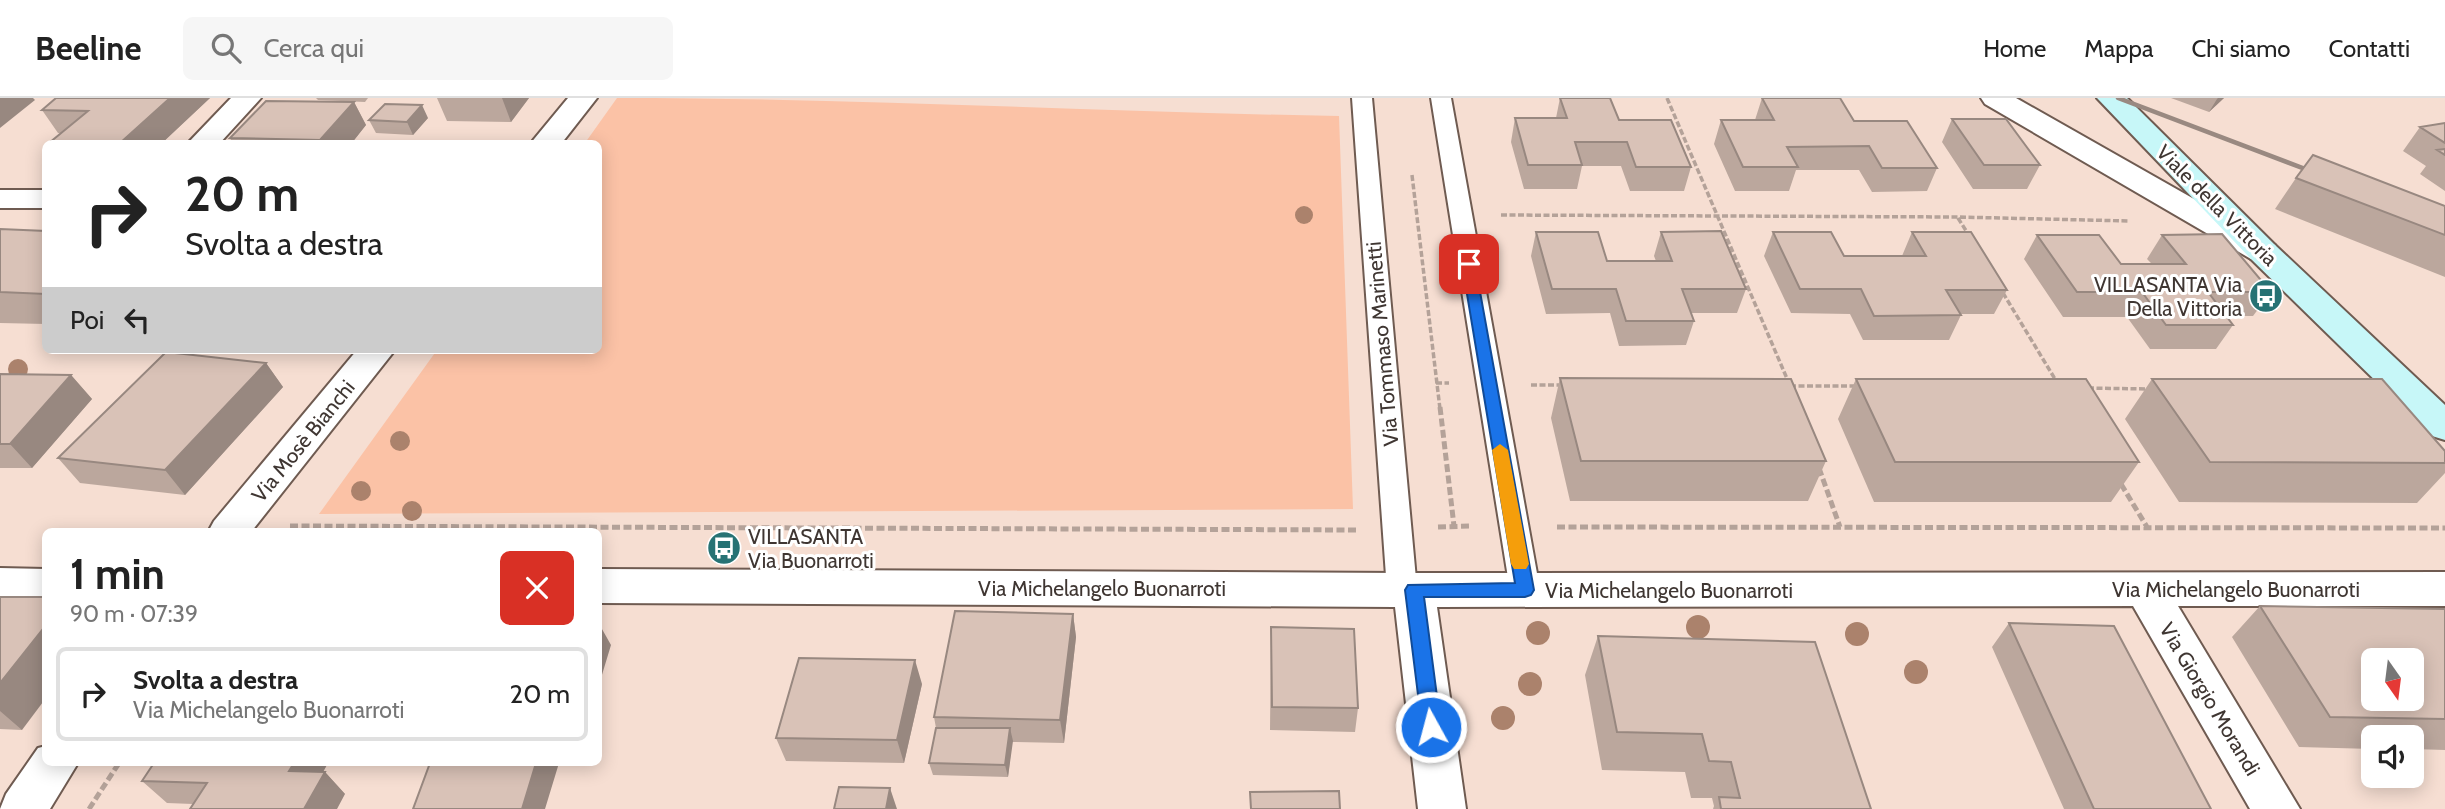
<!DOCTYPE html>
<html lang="it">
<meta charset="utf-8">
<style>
:root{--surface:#fff;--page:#f6f6f6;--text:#222;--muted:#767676;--line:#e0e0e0}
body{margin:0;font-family:Cabin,sans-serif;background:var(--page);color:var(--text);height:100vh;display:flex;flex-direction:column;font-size:26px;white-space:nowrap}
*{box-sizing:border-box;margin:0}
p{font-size:23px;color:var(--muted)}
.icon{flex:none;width:38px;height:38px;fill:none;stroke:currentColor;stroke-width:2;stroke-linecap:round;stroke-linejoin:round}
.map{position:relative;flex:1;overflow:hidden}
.drawer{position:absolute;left:42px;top:430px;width:560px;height:238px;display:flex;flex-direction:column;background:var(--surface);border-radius:10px;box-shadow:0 4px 18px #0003}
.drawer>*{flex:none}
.guide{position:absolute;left:42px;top:42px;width:560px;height:214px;border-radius:10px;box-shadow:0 4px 18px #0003;background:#fff;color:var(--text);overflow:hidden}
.needle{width:46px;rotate:166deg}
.fabs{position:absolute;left:2361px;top:550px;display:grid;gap:14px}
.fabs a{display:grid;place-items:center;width:63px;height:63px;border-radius:10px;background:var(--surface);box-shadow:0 4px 18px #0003;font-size:35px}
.pin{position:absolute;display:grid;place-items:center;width:60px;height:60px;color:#fff;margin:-30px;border-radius:14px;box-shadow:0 4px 10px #0006}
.me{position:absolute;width:77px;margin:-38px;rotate:353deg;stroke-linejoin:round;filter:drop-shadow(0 0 5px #0008)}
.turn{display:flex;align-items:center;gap:24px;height:147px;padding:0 28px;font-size:32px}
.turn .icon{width:91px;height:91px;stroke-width:2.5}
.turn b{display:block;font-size:49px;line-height:60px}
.then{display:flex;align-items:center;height:66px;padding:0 28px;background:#0003;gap:14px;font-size:26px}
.round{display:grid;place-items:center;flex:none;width:74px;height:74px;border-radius:10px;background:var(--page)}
.headline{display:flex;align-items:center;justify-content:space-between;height:119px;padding:0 28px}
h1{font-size:42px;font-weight:800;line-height:52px}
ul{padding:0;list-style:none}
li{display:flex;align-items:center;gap:21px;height:94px;margin:0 14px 10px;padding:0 14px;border:4px solid var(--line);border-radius:10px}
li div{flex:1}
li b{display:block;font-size:26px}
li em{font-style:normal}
header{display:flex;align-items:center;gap:42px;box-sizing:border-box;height:98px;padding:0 35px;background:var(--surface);border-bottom:2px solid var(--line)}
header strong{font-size:33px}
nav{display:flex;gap:38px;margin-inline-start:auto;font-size:24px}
.search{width:490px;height:63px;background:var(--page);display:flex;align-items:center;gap:18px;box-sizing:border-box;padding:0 24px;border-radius:10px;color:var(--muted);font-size:26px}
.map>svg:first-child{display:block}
.green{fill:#fbc2a6}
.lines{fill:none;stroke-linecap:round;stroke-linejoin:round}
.lane-casing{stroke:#6f5b51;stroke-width:4}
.street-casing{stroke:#6f5b51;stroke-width:4}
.secondary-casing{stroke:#6f5b51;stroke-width:4}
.path-far1{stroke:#b4a299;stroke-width:3.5;stroke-dasharray:6 2.5;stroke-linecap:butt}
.path{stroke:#b4a299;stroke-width:5;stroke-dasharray:8 3.5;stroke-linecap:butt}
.lane{fill:#fff;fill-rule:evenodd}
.street{fill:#fff;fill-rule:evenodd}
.secondary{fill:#c7f7f8;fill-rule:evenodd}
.rail{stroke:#998981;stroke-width:4.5}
.tree{fill:#ab826c}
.wall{fill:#bba79d}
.shaded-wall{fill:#988880}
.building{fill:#d9c2b7;stroke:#988880;stroke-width:2;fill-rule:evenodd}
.route{fill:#1a73e8;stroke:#114b97;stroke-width:2}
.slow{fill:#f59e0b}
.labels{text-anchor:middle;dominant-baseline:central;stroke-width:6;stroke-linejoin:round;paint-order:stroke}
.street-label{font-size:21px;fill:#3f3632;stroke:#fff}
.poi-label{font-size:21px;fill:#3f3632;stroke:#fff;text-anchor:end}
</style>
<header>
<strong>Beeline</strong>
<div class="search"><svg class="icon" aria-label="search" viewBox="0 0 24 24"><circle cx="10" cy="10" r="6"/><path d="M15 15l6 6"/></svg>Cerca qui</div>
<nav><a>Home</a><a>Mappa</a><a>Chi siamo</a><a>Contatti</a></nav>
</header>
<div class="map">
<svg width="2445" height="711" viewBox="0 0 2445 711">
<rect width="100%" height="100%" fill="#f6ded2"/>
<path class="green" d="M617,0c241,0 481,14 722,18l14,393 -1034,5 118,-164h161v-206l-13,-1z"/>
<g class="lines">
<g class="lane-casing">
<path id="lane" d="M1352,0h20l45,492 -4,9 -11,3 -11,-3 -4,-9z
M1431,0h20l89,492 -4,9 -11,3 -11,-3 -4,-9z"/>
</g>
<g class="street-casing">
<path id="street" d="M231,0h30l-42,46h-32z
M568,0h29l-36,46h-31z
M1981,0h35l259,147 4,7 -4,7 -12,3 -12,-3 -266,-155z
M0,92h46v18h-46z
M357,252h38l-144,182h-43l6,-11z
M0,470l46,1v34l-46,-1z
M598,471l804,4 1043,-1v34h-267l122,203h-50l-117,-203 -696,1 29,202h-48l-23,-202 -797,-4z
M46,648v17h32l-28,46h-50l6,-15 32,-46z"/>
</g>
<g class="secondary-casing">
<path id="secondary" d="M2097,0h30l148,147 170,160v35l-13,-4 -181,-177z"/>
</g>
<path class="path-far1" d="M1667,0l121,283
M1412,77l28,234
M1501,117l457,2 171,4
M1958,120l12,19
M2003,195l55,91
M1436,285h13
M1531,287h33
M1790,288h68
M2088,290l61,1"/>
<path class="path" d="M1440,309l14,119
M1819,370l21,59
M2121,386l26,43
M290,428l1066,4
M1438,429l33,-1
M1557,429l888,1
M89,711l30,-46"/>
<use href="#lane" class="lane"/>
<use href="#street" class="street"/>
<use href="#secondary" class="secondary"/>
<path class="rail" d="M2118,0l203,77"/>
</g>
<g class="tree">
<circle cx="1304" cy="117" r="9"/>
<circle cx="18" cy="271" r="10"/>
<circle cx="400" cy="343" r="10"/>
<circle cx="361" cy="393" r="10"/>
<circle cx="412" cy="413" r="10"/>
<circle cx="1698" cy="529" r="12"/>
<circle cx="1538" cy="535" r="12"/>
<circle cx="1857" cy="536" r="12"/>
<circle cx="1916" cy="574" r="12"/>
<circle cx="1530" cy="586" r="12"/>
<circle cx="1503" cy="620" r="12"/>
</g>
<path class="wall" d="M56,0h154l-49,46 -103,-11 -16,-23z
M316,0h52l-3,4 -47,-2z
M437,0h92l-18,24 -64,-1z
M1560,0l59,22 72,47 -7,24h-54l-9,-25h-39l-5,23h-53l-13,-47 4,-24h41z
M1762,0l92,23 83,47 -10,23 -55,1 -13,-22h-63l-7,21h-54l-21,-47 7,-24h34z
M2171,0h53l-15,14z
M354,4l12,23 -15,19h-118l-3,-6z
M428,20l-15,17 -37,-2 -7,-13z
M1952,21l88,46 -13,24h-54l-31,-47z
M2445,25v68l-25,-17 6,-8 -23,-15 17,-24z
M2296,80l149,28v71l-170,-68z
M0,131l46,2v93l-46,-1z
M1536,134l71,29h49l-2,-5 7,-24 85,57 -9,24h-46l3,8 -8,24 -67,1 -9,-33 -64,1 -15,-58z
M1773,134l71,24h58l10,-24 95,58 -13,24h-34l1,1 -12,25h-86l-13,-26 -59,-1 -27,-57z
M2037,137l84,29h31l-5,-5 15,-24 109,57 -18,24h-26l6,9 -17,24h-66l-23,-32h-64l-39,-58z
M266,265l17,24 -98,108 -105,-12 -22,-25z
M0,276l71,1 21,24 -60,69h-32z
M1560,280l266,83 -18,40h-238l-19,-83z
M1856,281l283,83 -28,40h-237l-36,-83z
M2152,281l293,72v22l-28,30 -238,-1 -54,-83z
M0,499l22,133 -22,-1z
M2260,508l185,3v141l-33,-1v-12h-39v12l-74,-2 -67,-110z
M1073,516l3,23 -12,106 -52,-1 -4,35 -75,-2 -4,-12 7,-35 -2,-11z
M2009,525l202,186h-147l-72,-162z
M1271,529l87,81 -3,24 -85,-2z
M1598,538l273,173h-158l1,-3 -2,-8h-21l-6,-26 -83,-2 -17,-95z
M922,586l-18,79 -118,-2 -10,-23z
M154,665h174l-5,9h2l20,22 -152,10 -26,-1 -25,-22z"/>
<path class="shaded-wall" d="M0,0h33l2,2 -35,28z
M170,0h40l-49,46h-42z
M502,0h27l-18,24z
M2218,0h6l-15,14 8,-13z
M354,4l12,23 -15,19h-29l-2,-4z
M422,7l6,13 -15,17 -6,-13z
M266,265l17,24 -98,108 -20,-25z
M71,277l21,24 -60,69 -22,-24z
M1073,516l3,23 -12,106 -4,-23z
M598,524l13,23 -13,43z
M46,527v73l-24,32 -22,-19v-28z
M915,562l7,24 -18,79 -7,-23z
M1010,630l3,13 -5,36 -3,-12z
M294,665h34l-17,30 -22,-22z
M536,665h23l-14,46h-23z
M325,674l20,22 -8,15h-33z
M890,690l7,21h-11z"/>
<path class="building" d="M56,0h114l-51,46 -70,-1 39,-32 -46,-1z
M1560,0h50l9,22h52l20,47h-55l-9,-25h-52l7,23h-54l-13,-47h52z
M1762,0h78l14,23h53l30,47h-55l-13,-22 -82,1 11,20h-55l-22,-47h53z
M266,3l88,1 -34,38 -90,-2z
M385,6l37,1 -15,17 -38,-2z
M1952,21h54l34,46h-56z
M2445,25v20l-25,-16z
M2445,51v6l-8,-5z
M2313,57l132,51v29l-149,-57z
M0,131l46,2v63l-46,-2z
M1721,133l25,58h-64l12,32h-68l-10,-32h-64l-16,-57h62l9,29h65l-11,-29z
M1773,134h58l13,24h82l-14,-24h59l36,58h-61l15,25 -87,1 -13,-27h-61z
M2222,136l49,58h-63l25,33h-67l-24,-33h-65l-40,-57h62l22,29h65l-24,-29z
M166,254l100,11 -101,107 -107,-12z
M0,276l71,1 -61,69h-10z
M1560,280l231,1 35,82h-245z
M1856,281h230l53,83h-244z
M2152,281h230l63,72v12l-235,-1z
M0,499h46v28l-46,58z
M2260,508l185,3v110l-115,-2zM2373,562h39v38h-39z
M955,513l118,3 -13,106 -126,-3z
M2009,525l105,3 97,183h-117z
M1271,529l83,2 4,79 -86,-1z
M1598,538l217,6 56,167h-150l-2,-12 21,1 -9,-36 -22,-1 -7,-27 -85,-2z
M799,560l116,2 -18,80 -121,-2z
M936,630h74l-5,37 -76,-2z
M154,665h140l-5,8 36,1 -21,37h-114l17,-26 -65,-2z
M430,665h106l-14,46h-109z
M839,689l51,1 -4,21h-52z
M1339,693l1,18h-89l-1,-17z"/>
<path class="route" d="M1469,161l6,5 59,326 -3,5 -6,2h-101l17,130 -3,6 -7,2 -6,-2 -3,-6 -17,-137 3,-5 107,-2 -53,-319z"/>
<path class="slow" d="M1500,346l8,6 21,114 -3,5h-12l-3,-5 -19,-114z"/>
<defs>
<g id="bus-disc" transform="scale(1.75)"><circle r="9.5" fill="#277274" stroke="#fff"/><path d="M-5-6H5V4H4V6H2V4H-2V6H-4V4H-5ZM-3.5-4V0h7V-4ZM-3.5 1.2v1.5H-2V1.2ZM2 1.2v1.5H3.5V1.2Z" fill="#fff"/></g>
</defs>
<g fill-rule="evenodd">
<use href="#bus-disc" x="2266" y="198"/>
<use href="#bus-disc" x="724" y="450"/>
</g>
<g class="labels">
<g class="street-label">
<text transform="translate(2217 107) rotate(45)">Viale della Vittoria</text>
<text transform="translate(1382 246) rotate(-95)">Via Tommaso Marinetti</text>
<text transform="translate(303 343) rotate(-51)">Via Mosè Bianchi</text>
<text x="1102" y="490">Via Michelangelo Buonarroti</text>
<text x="2236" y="491">Via Michelangelo Buonarroti</text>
<text x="1669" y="492">Via Michelangelo Buonarroti</text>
<text transform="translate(2210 601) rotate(59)">Via Giorgio Morandi</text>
</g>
<g class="poi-label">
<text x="2242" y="186">VILLASANTA Via<tspan x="2242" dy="24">Della Vittoria</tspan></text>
<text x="748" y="438" text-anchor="start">VILLASANTA<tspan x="748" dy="24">Via Buonarroti</tspan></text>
</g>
</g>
</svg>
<div class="fabs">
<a><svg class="needle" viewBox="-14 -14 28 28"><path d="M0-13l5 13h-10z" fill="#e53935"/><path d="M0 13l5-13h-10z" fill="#767676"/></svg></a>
<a><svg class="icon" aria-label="sound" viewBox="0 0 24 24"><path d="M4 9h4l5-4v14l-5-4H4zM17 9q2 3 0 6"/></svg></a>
</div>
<div class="pin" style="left:1469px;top:166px;background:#d93025"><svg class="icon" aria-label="arrive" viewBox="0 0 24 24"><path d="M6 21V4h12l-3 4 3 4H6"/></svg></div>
<svg class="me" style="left:1431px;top:629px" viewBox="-20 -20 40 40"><circle r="17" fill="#1a73e8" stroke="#fff" stroke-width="3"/><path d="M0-11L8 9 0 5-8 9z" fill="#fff"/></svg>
<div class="guide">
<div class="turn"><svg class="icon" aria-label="right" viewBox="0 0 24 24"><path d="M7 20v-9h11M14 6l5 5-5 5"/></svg><div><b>20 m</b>Svolta a destra</div></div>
<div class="then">Poi<svg class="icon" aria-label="left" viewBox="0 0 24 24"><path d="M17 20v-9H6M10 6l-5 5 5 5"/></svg></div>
</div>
<section class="drawer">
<div class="headline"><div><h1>1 min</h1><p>90 m · 07:39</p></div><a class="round" style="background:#d93025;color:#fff"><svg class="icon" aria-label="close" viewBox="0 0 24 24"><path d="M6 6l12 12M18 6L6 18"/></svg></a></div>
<ul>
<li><svg class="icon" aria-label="right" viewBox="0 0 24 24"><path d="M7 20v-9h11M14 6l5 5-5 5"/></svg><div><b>Svolta a destra</b><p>Via Michelangelo Buonarroti</p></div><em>20 m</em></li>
</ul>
</section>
</div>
